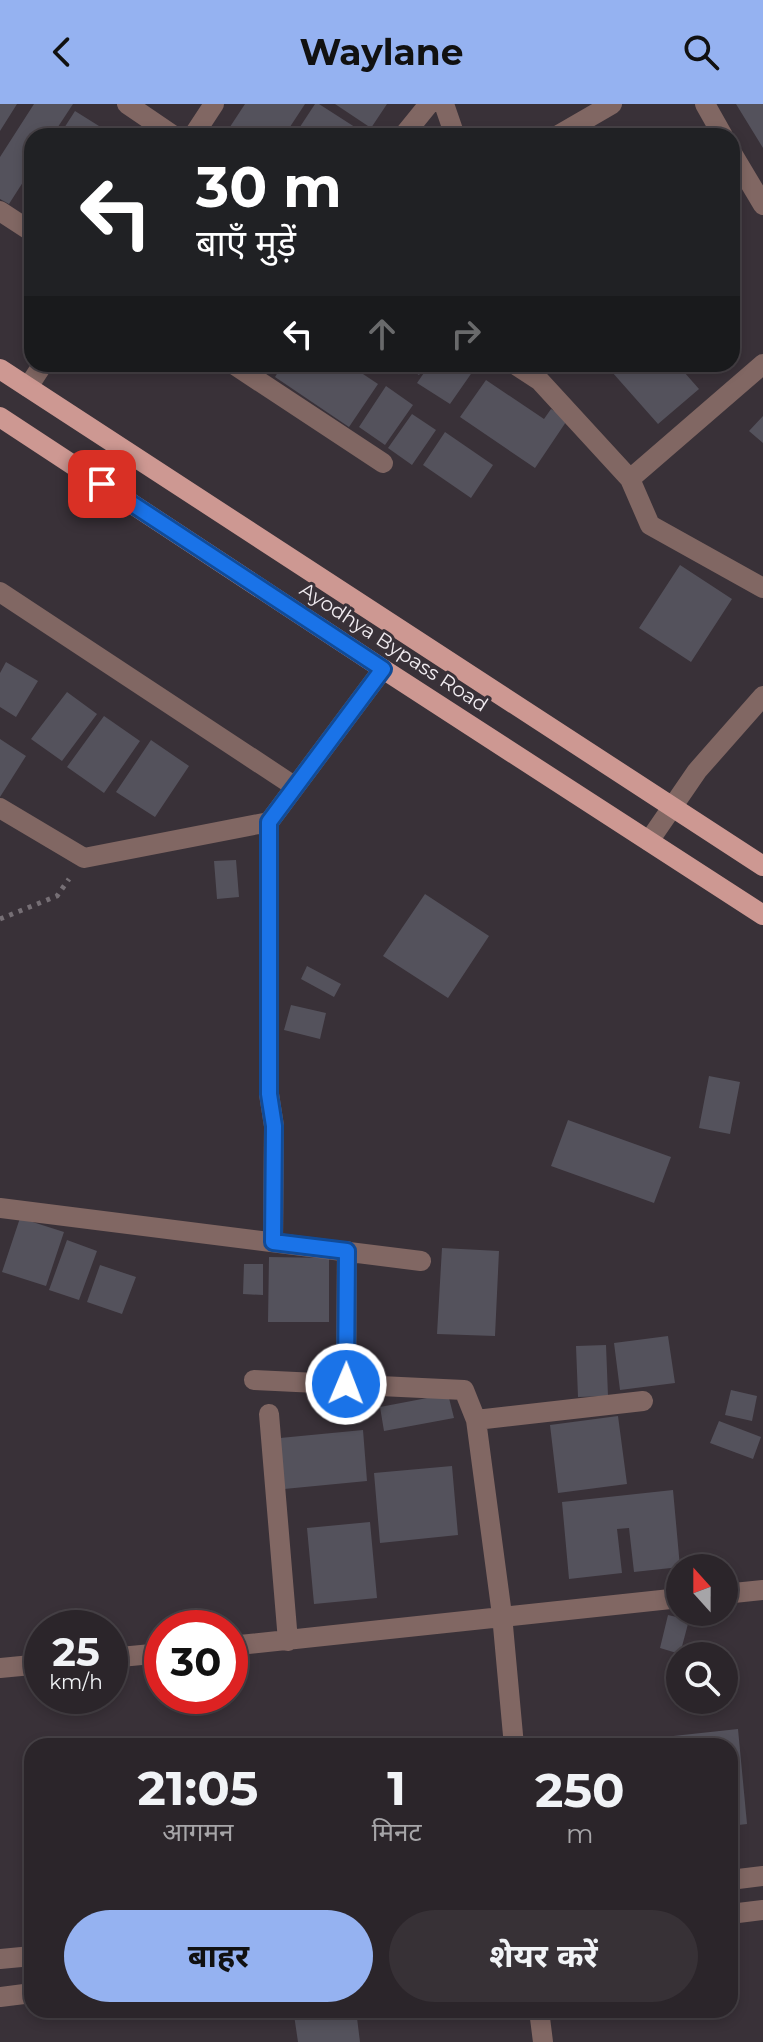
<!DOCTYPE html>
<html lang="hi">
<meta charset="utf-8">
<style>
:root{--surface:#2b252a;--page:#373136;--text:#f1f3f6;--muted:#a6a5a8;--line:#474247;--accent:#95b2f1}
body{margin:0;font-family:Montserrat,"Noto Sans Devanagari",sans-serif;background:var(--page);color:var(--text);height:100vh;display:flex;flex-direction:column;font-size:30px;white-space:nowrap}
*{box-sizing:border-box;margin:0}
p{font-size:26px;color:var(--muted)}
.icon{flex:none;width:44px;height:44px;fill:none;stroke:currentColor;stroke-width:2;stroke-linecap:round;stroke-linejoin:round}
.map{position:relative;flex:1;overflow:hidden}
.details{position:absolute;left:24px;top:1634px;width:714px;height:280px;display:flex;flex-direction:column;background:var(--surface);border-radius:24px;box-shadow:0 4px 12px #0003,0 0 0 2px var(--line)}
.details>*{flex:none}
.banner{position:absolute;left:24px;top:24px;width:716px;height:244px;border-radius:24px;box-shadow:0 4px 12px #0003,0 0 0 2px var(--line);background:#202124;color:#fff;overflow:hidden}
.needle{width:52px;rotate:339deg}
.fabs{position:absolute;left:666px;top:1450px;display:grid;gap:16px}
.fabs a{display:grid;place-items:center;width:72px;height:72px;border-radius:50%;background:var(--surface);box-shadow:0 4px 12px #0003,0 0 0 2px var(--line);font-size:40px}
.speed{position:absolute;left:24px;top:1506px;display:flex;gap:16px;font-size:40px;font-weight:700;text-align:center}
.speed>*{display:grid;place-content:center;width:104px;height:104px;border-radius:50%;background:var(--surface);box-shadow:0 4px 12px #0003,0 0 0 2px var(--line);line-height:1}
.speed small{font-size:20px;font-weight:400}
.speed .limit{border:12px solid #d22;background:#fff;color:#111}
.pin{position:absolute;display:grid;place-items:center;width:68px;height:68px;color:#fff;margin:-34px;border-radius:16px;box-shadow:0 4px 12px #0006}
.me{position:absolute;width:88px;margin:-44px;rotate:1deg;stroke-linejoin:round;filter:drop-shadow(0 0 6px #0008)}
.turn{display:flex;align-items:center;gap:28px;height:168px;padding:0 40px;font-size:36px}
.turn .icon{width:104px;height:104px;stroke-width:2.5}
.turn b{display:block;font-size:56px;line-height:68px}
.lanes{display:flex;align-items:center;height:76px;padding:0 40px;background:#0003;justify-content:center;gap:40px;direction:ltr}
.lanes .off{opacity:.35}
.eta{display:flex;justify-content:space-evenly;align-items:center;height:136px;text-align:center}
.eta b{font-size:48px;font-weight:700;line-height:56px}
.cta{display:flex;gap:16px;margin-top:auto;padding:16px 40px}
.cta a{flex:1;height:92px;border-radius:48px;background:var(--accent);color:#111;font-size:32px;font-weight:700;line-height:92px;text-align:center}
.cta a+a{background:var(--page);color:var(--text)}
header{display:flex;justify-content:space-between;align-items:center;height:104px;padding:0 40px;background:var(--accent);color:#111;font-size:36px;font-weight:700}
.map>svg:first-child{display:block}
.building{fill:#54525c}
.lines{fill:none;stroke-linecap:round;stroke-linejoin:round}
.path{stroke:#766f75;stroke-width:5;stroke-dasharray:4 6;stroke-linecap:butt}
.minor{stroke:#816763;stroke-width:20}
.major{stroke:#cd9892;stroke-width:20}
.route-casing{stroke:#114b97;stroke-width:20}
.route{stroke:#1a73e8;stroke-width:14}
.labels{text-anchor:middle;dominant-baseline:central;stroke-width:6;stroke-linejoin:round;paint-order:stroke}
.street-label{font-size:20px;fill:#f1ecf1;stroke:#393138}
</style>
<header><svg class="icon" aria-label="back" viewBox="0 0 24 24"><path d="M15 5l-7 7 7 7"/></svg>Waylane<svg class="icon" aria-label="search" viewBox="0 0 24 24"><circle cx="10" cy="10" r="6"/><path d="M15 15l6 6"/></svg></header>
<div class="map">
<svg width="763" height="1938" viewBox="0 0 763 1938">
<rect width="100%" height="100%" fill="#393138"/>
<path class="building" d="M0,0h17l-17,27z
M34,0h39l-21,32h-20v32l-23,36 -9,-5v-42z
M245,0h60l-21,32h-60z
M315,0h4l42,27 -3,5h-64z
M335,0h52l-16,24z
M736,0h27v44z
M75,7l40,25h-56z
M32,74v18l-8,-5z
M283,260h65l30,20 -29,43 -74,-50z
M402,260h25l-8,11z
M430,260h33l10,7 -23,33 -33,-21z
M622,260h55l22,25 -41,35 -46,-52z
M486,276l58,39 7,-10 17,10 -33,49 -75,-51z
M386,282l27,19 -28,40 -26,-18z
M412,310l24,16 -24,35 -24,-17z
M763,312v27l-14,-12z
M445,328l48,33 -22,33 -48,-33z
M680,461l52,34 -41,63 -52,-34z
M6,558l32,19 -22,36 -16,-10v-34z
M67,588l30,22 -35,47 -31,-22z
M104,612l36,25 -36,52 -37,-26z
M0,635l26,17 -26,41z
M151,636l38,26 -34,51 -39,-25z
M236,756l3,37 -22,2 -3,-38z
M425,790l64,42 -41,62 -65,-42z
M307,862l34,18 -7,13 -33,-18z
M291,901l35,8 -6,26 -36,-9z
M709,972l31,6 -10,52 -31,-6z
M568,1016l103,37 -17,46 -103,-37z
M20,1114l44,14 -18,54 -44,-14z
M67,1136l30,11 -18,49 -30,-10z
M442,1144l57,3 -4,85 -58,-2z
M269,1153l60,1v64h-61z
M244,1160h19v31l-20,-1z
M100,1161l36,12 -14,37 -35,-12z
M668,1232l7,47 -55,7 -6,-47z
M606,1241l2,51 -30,1 -2,-51z
M731,1286l26,6 -5,25 -27,-6z
M448,1290l6,24 -70,13 -4,-24z
M618,1312l9,68 -69,9 -8,-68z
M719,1317l42,16 -8,22 -43,-16z
M363,1326l4,51 -83,8 -4,-51z
M452,1362l6,69 -78,8 -6,-70z
M673,1386l7,77 -46,5 -5,-44 -12,1 5,44 -53,6 -7,-77z
M370,1418l7,76 -63,6 -7,-76z
M668,1511l21,5 -9,34 -20,-6z
M738,1625l9,95 -17,2v-80h-65l-1,-9z
M593,1637v5h-42l-1,-2z
M337,1906h19l4,32h-62l-4,-27z"/>
<g class="lines">
<path class="path" d="M0,815l57,-23 12,-17"/>
<path class="minor" d="M127,0l47,32
M444,0l11,32
M705,0l18,32
M193,32l21,-32
M403,32l26,-32
M557,32l55,-32
M732,49l31,52
M0,107l32,21
M233,260l150,99
M514,260l26,17 90,98
M763,260l-133,115 20,46 113,63
M28,283l15,-23
M0,488l294,194
M0,704l84,50 185,-36 114,-153
M269,718v272l5,32 -1,116
M649,737l48,-70 66,-75
M0,1104l421,53
M254,1276l210,10 12,30
M346,1280l1,-133
M269,1310l19,227
M724,1490l39,-4
M230,1542l450,-48
M110,1554l52,-5
M0,1564l42,-4
M514,1642l-12,-131 -26,-195 167,-19
M730,1776l33,-4
M730,1810l33,-4
M0,1855l32,-3
M0,1893l32,-4
M539,1906l4,32"/>
<path class="major" d="M0,265l763,497
M0,313l383,252 380,246"/>
</g>
<g class="lines">
<g class="route-casing">
<path id="route" d="M102,380l281,185 -114,153v272l5,32 -1,116 74,9 -1,133"/>
</g>
<use href="#route" class="route"/>
</g>
<g class="labels">
<g class="street-label">
<text transform="translate(394 543) rotate(33)">Ayodhya Bypass Road</text>
</g>
</g>
</svg>
<div class="fabs">
<a><svg class="needle" viewBox="-14 -14 28 28"><path d="M0-13l5 13h-10z" fill="#e53935"/><path d="M0 13l5-13h-10z" fill="#a6a5a8"/></svg></a>
<a><svg class="icon" aria-label="search" viewBox="0 0 24 24"><circle cx="10" cy="10" r="6"/><path d="M15 15l6 6"/></svg></a>
</div>
<div class="speed"><div>25<small>km/h</small></div><div class="limit">30</div></div>
<div class="pin" style="left:102px;top:380px;background:#d93025"><svg class="icon" aria-label="arrive" viewBox="0 0 24 24"><path d="M6 21V4h12l-3 4 3 4H6"/></svg></div>
<svg class="me" style="left:346px;top:1280px" viewBox="-20 -20 40 40"><circle r="17" fill="#1a73e8" stroke="#fff" stroke-width="3"/><path d="M0-11L8 9 0 5-8 9z" fill="#fff"/></svg>
<div class="banner">
<div class="turn"><svg class="icon" aria-label="left" viewBox="0 0 24 24"><path d="M17 20v-9H6M10 6l-5 5 5 5"/></svg><div><b>30 m</b>बाएँ मुड़ें</div></div>
<div class="lanes"><svg class="icon" aria-label="left" viewBox="0 0 24 24"><path d="M17 20v-9H6M10 6l-5 5 5 5"/></svg><svg class="icon off" aria-label="ahead" viewBox="0 0 24 24"><path d="M12 20V5M6 11l6-6 6 6"/></svg><svg class="icon off" aria-label="right" viewBox="0 0 24 24"><path d="M7 20v-9h11M14 6l5 5-5 5"/></svg></div>
</div>
<section class="details">
<div class="eta">
<div><b>21:05</b><p>आगमन</p></div>
<div><b>1</b><p>मिनट</p></div>
<div><b>250</b><p>m</p></div>
</div>
<div class="cta"><a>बाहर</a><a>शेयर करें</a></div>
</section>
</div>
